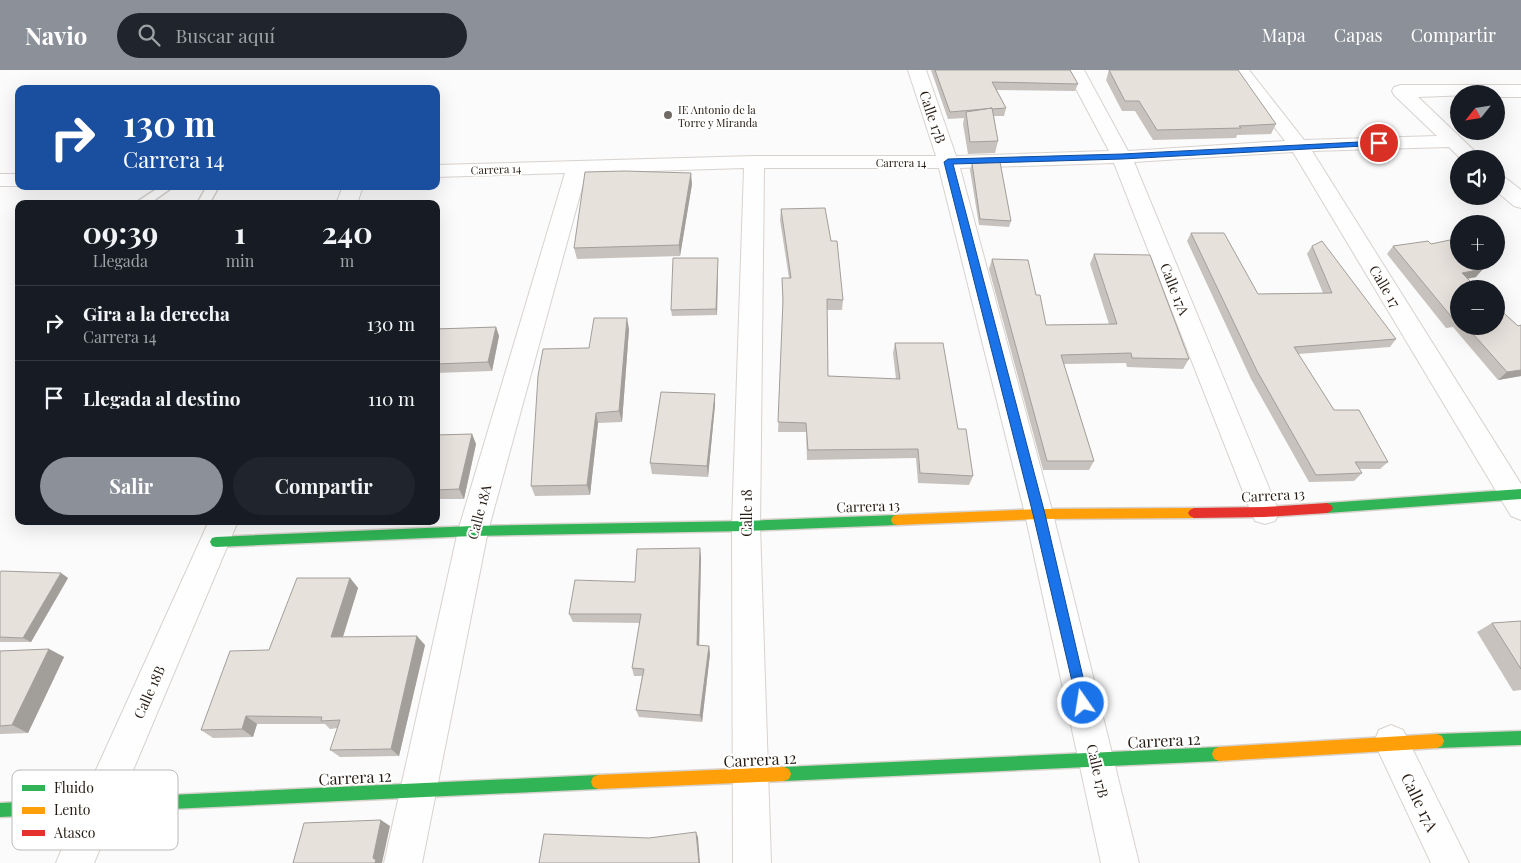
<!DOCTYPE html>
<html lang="es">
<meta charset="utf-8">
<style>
:root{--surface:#171b24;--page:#20242c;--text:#f1f3f6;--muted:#9ea1a6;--line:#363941;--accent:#8c9099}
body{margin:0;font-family:"Playfair Display",serif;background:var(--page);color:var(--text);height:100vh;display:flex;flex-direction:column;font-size:19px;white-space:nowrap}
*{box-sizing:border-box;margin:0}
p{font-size:16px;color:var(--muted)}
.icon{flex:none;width:28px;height:28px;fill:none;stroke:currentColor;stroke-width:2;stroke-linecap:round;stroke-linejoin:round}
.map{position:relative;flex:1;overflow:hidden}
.panel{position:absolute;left:15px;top:130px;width:425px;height:325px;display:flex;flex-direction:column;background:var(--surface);border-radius:10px;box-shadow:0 5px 20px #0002}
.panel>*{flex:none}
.top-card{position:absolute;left:15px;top:15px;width:425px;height:105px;border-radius:10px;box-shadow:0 5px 20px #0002;background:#1a4fa0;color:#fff;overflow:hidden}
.needle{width:32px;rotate:240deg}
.tools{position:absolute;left:1450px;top:15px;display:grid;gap:10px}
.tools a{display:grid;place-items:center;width:55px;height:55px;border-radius:50%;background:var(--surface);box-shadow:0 5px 20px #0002;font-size:25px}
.pin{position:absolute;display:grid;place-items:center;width:42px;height:42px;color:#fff;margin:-21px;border:2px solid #fff;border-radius:50%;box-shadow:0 1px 5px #0007}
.me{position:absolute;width:55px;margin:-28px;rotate:347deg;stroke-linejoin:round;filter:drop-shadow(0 0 4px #0008)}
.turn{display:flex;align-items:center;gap:18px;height:105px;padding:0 25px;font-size:22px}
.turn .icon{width:65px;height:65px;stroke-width:2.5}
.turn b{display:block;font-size:35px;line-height:42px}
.eta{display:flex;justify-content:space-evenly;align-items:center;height:85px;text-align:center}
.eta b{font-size:30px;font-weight:700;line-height:35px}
.cta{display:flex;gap:10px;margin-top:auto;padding:10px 25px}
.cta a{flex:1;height:58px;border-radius:30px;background:var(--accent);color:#fff;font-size:20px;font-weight:700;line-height:58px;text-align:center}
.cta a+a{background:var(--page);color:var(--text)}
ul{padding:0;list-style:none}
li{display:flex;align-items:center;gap:15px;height:75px;padding:0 25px;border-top:1px solid var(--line)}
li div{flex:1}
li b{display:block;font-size:19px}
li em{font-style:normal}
header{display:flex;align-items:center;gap:30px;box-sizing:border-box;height:70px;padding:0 25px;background:var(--accent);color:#fff}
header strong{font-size:24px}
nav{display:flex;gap:28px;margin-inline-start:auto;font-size:18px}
.search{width:350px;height:45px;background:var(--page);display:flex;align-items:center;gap:12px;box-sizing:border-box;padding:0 18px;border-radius:28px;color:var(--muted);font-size:19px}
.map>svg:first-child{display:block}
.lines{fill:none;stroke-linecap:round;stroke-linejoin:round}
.lane-casing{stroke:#d8d2ce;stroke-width:3}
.street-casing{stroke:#d8d2ce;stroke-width:2}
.fast-casing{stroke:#d8d2ce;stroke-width:3}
.slow-casing{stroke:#d8d2ce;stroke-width:3}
.jam-casing{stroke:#d8d2ce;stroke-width:3}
.lane{fill:#fefefe;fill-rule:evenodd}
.street{fill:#fefefe;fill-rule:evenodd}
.fast{fill:#30b455;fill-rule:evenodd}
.slow{fill:#ff9f0a;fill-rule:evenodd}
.jam{fill:#e5322d;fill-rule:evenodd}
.wall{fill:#c7c2bd}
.shaded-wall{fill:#a29e9a}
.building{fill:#e7e1dc;stroke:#a29e9a}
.route{fill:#1a73e8;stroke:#114b97}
.poi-dot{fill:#716a64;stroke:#fff;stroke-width:2}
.labels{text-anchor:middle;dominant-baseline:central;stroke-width:4;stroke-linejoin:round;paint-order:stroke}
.far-poi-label{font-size:11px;fill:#271c13;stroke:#fff;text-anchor:start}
.far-street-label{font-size:11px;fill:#271c13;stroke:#fff}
.street-label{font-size:14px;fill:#271c13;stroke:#fff}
.near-street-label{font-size:16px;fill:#271c13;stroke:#fff}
.key{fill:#fff;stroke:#bebbb8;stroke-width:1}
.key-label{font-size:14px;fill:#271c13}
</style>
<header>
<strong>Navio</strong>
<div class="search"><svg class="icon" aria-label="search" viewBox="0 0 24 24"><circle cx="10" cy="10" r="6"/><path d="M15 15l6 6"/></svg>Buscar aquí</div>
<nav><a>Mapa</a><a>Capas</a><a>Compartir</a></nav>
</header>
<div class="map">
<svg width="1521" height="793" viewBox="0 0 1521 793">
<rect width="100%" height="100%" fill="#fbfbfb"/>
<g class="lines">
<g class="lane-casing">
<path id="lane" d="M161,116h13l-25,18h-15z
M207,116h12l-10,18h-12z"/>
</g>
<g class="street-casing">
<path id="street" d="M908,0h18l30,86 153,-5 -43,-81h18l44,81 157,-10 -54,-71h18l55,70 133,-4 -43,-41 -2,-4 2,-4 7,-2h120v12h-25v-3l-78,3 65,62h-22l-12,-12 -137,4 209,333v36l-10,-4 -218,-364 -159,10 145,350 -4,9 -10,3 -10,-3 -4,-9 -137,-349 -154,5 93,346 86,349h-38l-76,-349 -86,-346h-175l-4,358 11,337h-38l-1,-337 12,-358 -158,5 -98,358 -66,332h-38l74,-332 107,-358 -129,4v-12l318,-9h182z
M0,104h19v12h-19z
M1496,104l7,2 18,14v18l-7,-2 -18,-15z
M343,116h20l-6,18h-21z
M209,451h29l-144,342h-38l30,-71z
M1391,655l12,5 66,133h-38l-57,-121 5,-12z"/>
</g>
<g class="fast-casing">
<path id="fast" d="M1521,419v10l-194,14 -4,-2 -2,-3 2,-3 4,-2z
M897,445l4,1 2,4 -2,4 -4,1 -151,6 -273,5 -257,11 -4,-1 -2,-4 2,-4 4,-1 257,-11 273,-5z
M1521,661v14l-84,3 -5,-2 -2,-5 2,-5 5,-2z
M1219,677l5,2 2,5 -2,5 -5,2 -435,20 -5,-2 -2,-5 2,-5 5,-2z
M598,705l5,2 2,5 -2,5 -5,2 -598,28v-14z"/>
</g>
<g class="slow-casing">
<path id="slow" d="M1194,438l4,2 2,3 -2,3 -4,2 -155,1 -142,6 -4,-1 -2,-4 2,-4 4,-1 142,-6z
M1437,664l5,2 2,5 -2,5 -5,2 -218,13 -5,-2 -2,-5 2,-5 5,-2z
M784,697l5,2 2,5 -2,5 -5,2 -186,8 -5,-2 -2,-5 2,-5 5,-2z"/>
</g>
<g class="jam-casing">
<path id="jam" d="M1327,433l4,2 2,3 -2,3 -4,2 -62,4 -71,1 -4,-2 -2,-3 2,-3 4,-2 71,-1z"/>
</g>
<use href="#lane" class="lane"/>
<use href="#street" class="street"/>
<use href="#fast" class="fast"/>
<use href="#slow" class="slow"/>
<use href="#jam" class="jam"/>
</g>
<path class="wall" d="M931,0h139l8,14 -3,7 -78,-1 9,18 -2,8h-10l4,25 -3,12 -27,1 -5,-30 1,-6 -16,1z
M1109,0l167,54 -5,10 -34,1 -1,3 -83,2 -18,-29h-13l-16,-31z
M972,93l39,58 -2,6 -30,-2 -9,-55z
M692,114l-12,72 -103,3 -3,-11z
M781,139l62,91 -1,10h-15l1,66 68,3 -3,-26 2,-10 63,86 15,47 -4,9 -51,-2 -2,-25 -109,2 -1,-28h-28l5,-123 -1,-31h7l-9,-58z
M1191,163l67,61 65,-1 -16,-39 5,-8 84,93 -6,8 -92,7 36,56 54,52 -8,7h-21l3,4 -8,8 -45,1 -58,-103 -64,-138z
M1431,174l45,33 -9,2 -8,10v37h59l3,-1v51l-23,4 -45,-53 -7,1 -59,-74 6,-8z
M1094,184l95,105 -6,10 -56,-2 -1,-4 -62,1 30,97 -5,9h-46l-54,-201 3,-10 44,36 10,30 63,-1 -19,-60z
M718,194l-1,51 -45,1 -1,-6z
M496,257l3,9 -7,35 -56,2v-44z
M629,259l-7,93 -24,1 -8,72 -55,1 -4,-10 58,-138z
M715,324v11l-7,72 -56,-3 -2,-11z
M472,364l4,10 -12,55h-28v-64z
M701,487l-2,88 10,1 1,8 -8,68 -63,-5 -3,-7 6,-34h-8l-2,-8 8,-45 -67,-1 -4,-8 66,-32z
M0,503h61l7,5 -37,64h-31z
M350,508l8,10 -15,49 82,8 -26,111 -59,1 -10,-7 8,-22 -8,1 -5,-5h-68l-4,13 -40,1 -12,-8 68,-80z
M1521,551v69l-8,1 -36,-59 15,-9z
M49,579l15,8 -36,76 -28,1v-83z"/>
<path class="shaded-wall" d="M691,103l1,11 -12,72 -1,-11z
M718,188v6l-1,51 -1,-6z
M1483,199l-7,8 -21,4 7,-8z
M627,248l2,11 -7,93 -3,-11z
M496,257l3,9 -7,35 -4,-9z
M1521,300v6l-23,4 9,-8z
M715,324v11l-7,72 -1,-11z
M596,343l2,10 -8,72 -3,-10z
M472,364l4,10 -12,55 -5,-10z
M700,478l1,9 -2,96 -2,-8z
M61,503l7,5 -37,64 -8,-4z
M350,508l8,10 -18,58 -9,-9z
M417,566l8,9 -26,111 -8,-7z
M709,576l1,8 -8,68 -2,-7z
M49,579l15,8 -36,76 -16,-8z
M246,646l11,8 -4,13 -11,-8z
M381,750l9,6 -8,37h1h-8l-2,-5z
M696,762l2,5 2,26h-1z"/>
<path class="building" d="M935,0h135l8,14 -86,-2 14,26 -14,1v-1l-8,1 -34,3z
M1109,0h129l38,54 -37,2 2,2 -84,2 -18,-29h-14z
M992,38l6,33 -28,1 -4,-30z
M1000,92l11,59 -31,-2 -8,-56z
M625,101l66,2 -12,72 -105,3 11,-76z
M825,138l6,33h6l6,59 -16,-1 1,77 72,3 -5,-36h48l15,86h8l7,47 -53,-3 -2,-24 -110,1 -2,-27 -28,-1 5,-122 -1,-22h9l-10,-69z
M1191,163h33l34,61 74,-1 -20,-47 10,-5 74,98 -102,8 40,63h25l29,52h-33l7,11 -46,2 -59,-104z
M1450,170l9,8v13h15l9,8 -21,4 16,16h-19v30l-5,1 -61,-74 35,-5 3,3z
M1094,184l56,1 39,104 -57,-1 -1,-5 -70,2 33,106h-47l-55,-202 36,1 8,35h4l6,30 71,-1z
M673,188h45l-2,51 -45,1z
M1496,236l22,20 3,-1v45l-14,2 -41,-46h30z
M594,248h33l-8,93 -23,2 -9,72 -56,1 7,-110 5,-27 46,-1z
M496,257l-8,35 -52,2v-35z
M661,322l54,2 -8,72 -57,-3z
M472,364l-13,55 -23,1v-55z
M700,478l-3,97 12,1 -9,69 -64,-5 8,-41 -12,-1 9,-54h-72l6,-34 60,2 2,-33z
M1,501l60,2 -38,65 -23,-1v-64z
M297,508h53l-19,59 86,-1 -26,113 -61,1 10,-30 -19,1 1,-4 -76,-1 -4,13 -41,1 29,-79 39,-1z
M1521,551v48l-29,-46z
M49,579l-37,76 -12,1v-75z
M381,750l-8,38 3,2 -1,3h-82l11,-40z
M696,762l3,31h-160l5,-29 105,4z"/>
<path class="route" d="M1379,71l3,1v3l-260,14 -169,5 92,350 44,189 -2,4 -4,2 -5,-2 -45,-193 -89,-352 4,-3 174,-5z"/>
<circle class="poi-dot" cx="668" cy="45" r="5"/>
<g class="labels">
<g class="far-poi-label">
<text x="678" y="39">IE Antonio de la<tspan x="678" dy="13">Torre y Miranda</tspan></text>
</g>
<g class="far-street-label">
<text x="901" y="92">Carrera 14</text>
<text transform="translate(496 99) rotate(-2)">Carrera 14</text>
</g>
<g class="street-label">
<text transform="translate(933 47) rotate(71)">Calle 17B</text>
<text transform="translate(1385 216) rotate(59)">Calle 17</text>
<text transform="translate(1175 219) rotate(68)">Calle 17A</text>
<text transform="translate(1273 425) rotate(-3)">Carrera 13</text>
<text transform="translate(868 436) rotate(-2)">Carrera 13</text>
<text transform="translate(479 442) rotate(-75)">Calle 18A</text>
<text transform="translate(746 443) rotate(-90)">Calle 18</text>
<text transform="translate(149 622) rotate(-66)">Calle 18B</text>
<text transform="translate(1098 701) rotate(77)">Calle 17B</text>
</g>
<g class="near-street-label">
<text transform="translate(1164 670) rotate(-3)">Carrera 12</text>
<text transform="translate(760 689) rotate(-3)">Carrera 12</text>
<text transform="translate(355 707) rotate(-3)">Carrera 12</text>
<text transform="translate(1420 732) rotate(64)">Calle 17A</text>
</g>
</g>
<rect x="12" y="700" width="166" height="80" rx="8" class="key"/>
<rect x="22" y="715" width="23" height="6" fill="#30b455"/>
<rect x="22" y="737" width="23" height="7" fill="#ff9f0a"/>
<rect x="22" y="760" width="23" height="6" fill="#e5322d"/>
<g class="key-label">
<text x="54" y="723">Fluido</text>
<text x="54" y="745">Lento</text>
<text x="54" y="768">Atasco</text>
</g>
</svg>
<div class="tools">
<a><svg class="needle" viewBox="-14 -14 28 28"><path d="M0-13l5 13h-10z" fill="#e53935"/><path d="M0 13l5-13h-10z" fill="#9ea1a6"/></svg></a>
<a><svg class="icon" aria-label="sound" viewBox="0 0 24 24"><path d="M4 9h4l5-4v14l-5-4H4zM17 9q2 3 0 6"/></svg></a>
<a>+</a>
<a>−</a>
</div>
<div class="pin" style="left:1379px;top:73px;background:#d93025"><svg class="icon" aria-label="arrive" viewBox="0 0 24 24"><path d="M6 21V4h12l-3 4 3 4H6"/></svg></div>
<svg class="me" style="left:1083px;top:633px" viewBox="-20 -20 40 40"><circle r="17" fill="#1a73e8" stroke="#fff" stroke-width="3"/><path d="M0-11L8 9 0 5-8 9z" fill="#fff"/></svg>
<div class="top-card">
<div class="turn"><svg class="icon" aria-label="right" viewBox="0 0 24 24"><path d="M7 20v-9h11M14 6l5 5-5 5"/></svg><div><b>130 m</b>Carrera 14</div></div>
</div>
<section class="panel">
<div class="eta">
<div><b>09:39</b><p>Llegada</p></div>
<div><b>1</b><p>min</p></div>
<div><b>240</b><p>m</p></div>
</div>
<ul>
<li><svg class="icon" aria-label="right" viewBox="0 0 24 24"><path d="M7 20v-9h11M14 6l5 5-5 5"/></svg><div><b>Gira a la derecha</b><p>Carrera 14</p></div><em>130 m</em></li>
<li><svg class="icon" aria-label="arrive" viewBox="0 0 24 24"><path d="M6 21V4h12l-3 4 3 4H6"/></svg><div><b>Llegada al destino</b></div><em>110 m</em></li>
</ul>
<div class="cta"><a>Salir</a><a>Compartir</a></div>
</section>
</div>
